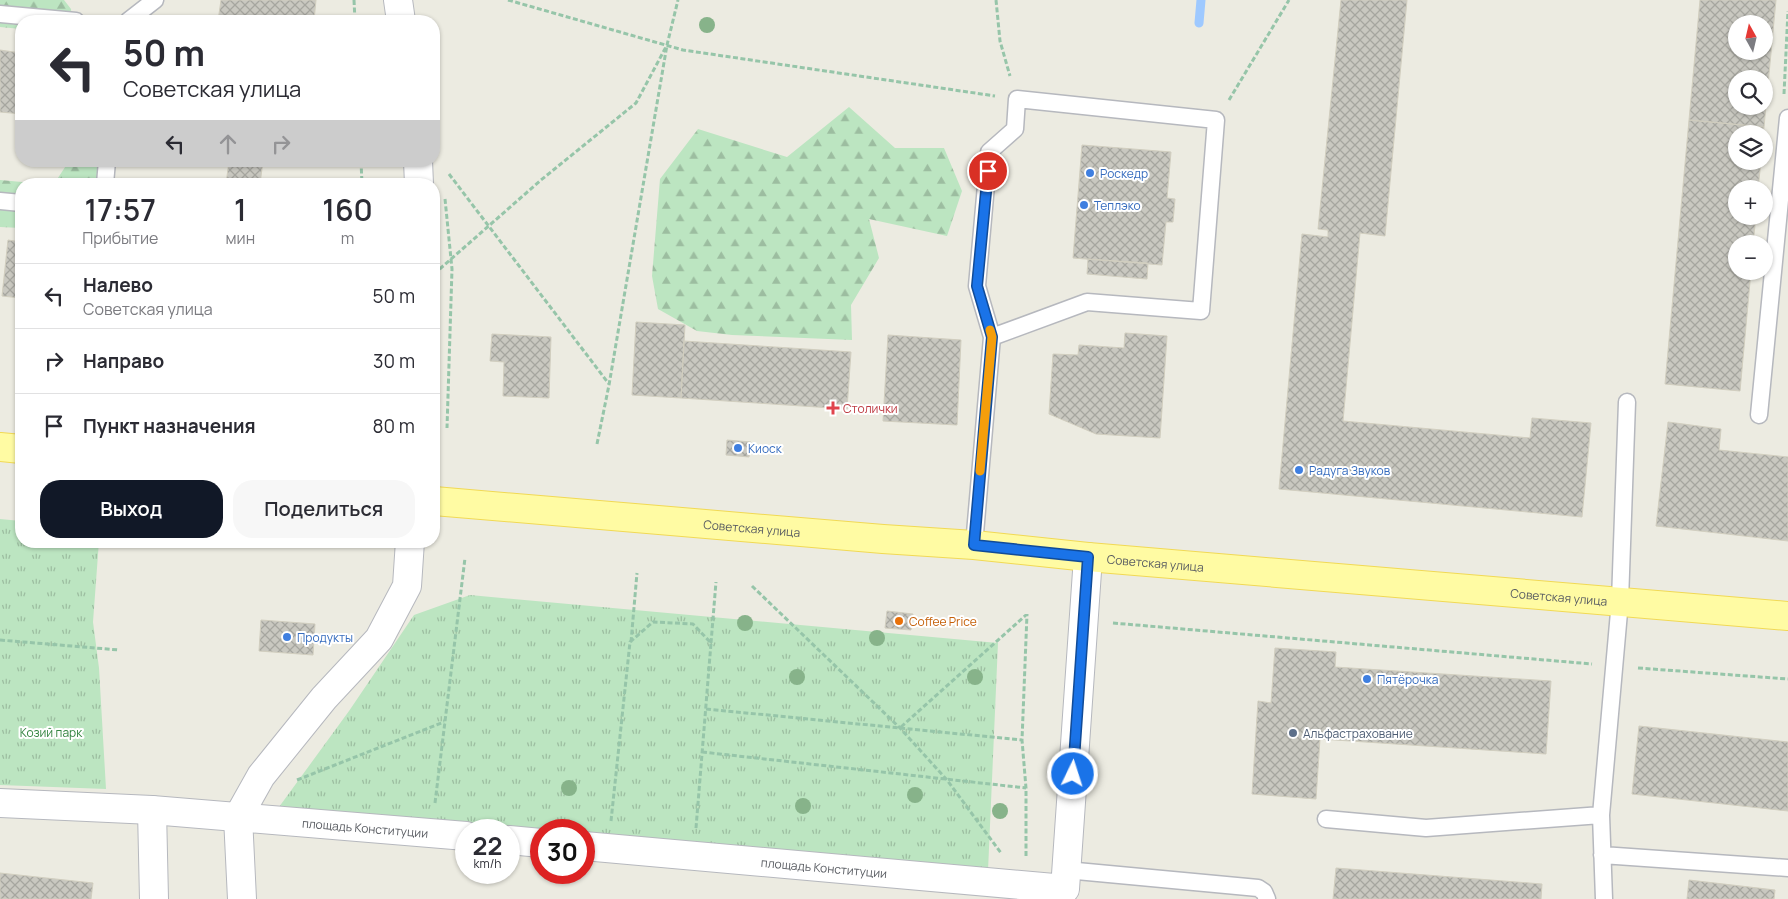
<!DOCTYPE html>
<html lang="ru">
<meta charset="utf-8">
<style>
:root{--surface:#fff;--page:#f7f7f7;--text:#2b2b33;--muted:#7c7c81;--line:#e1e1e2;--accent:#111827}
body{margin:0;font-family:Manrope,sans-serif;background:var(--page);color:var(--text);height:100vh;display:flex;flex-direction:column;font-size:19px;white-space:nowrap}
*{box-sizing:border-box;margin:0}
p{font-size:16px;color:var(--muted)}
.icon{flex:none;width:28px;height:28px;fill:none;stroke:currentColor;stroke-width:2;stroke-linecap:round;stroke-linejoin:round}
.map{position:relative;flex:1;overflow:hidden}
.drawer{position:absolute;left:15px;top:178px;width:425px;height:370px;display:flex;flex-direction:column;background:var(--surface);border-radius:20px;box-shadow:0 1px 4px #0004}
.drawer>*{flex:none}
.hud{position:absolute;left:15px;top:15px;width:425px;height:152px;border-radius:20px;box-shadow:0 1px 4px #0004;background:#fff;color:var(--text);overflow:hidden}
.needle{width:32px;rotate:352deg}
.controls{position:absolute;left:1728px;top:15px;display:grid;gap:10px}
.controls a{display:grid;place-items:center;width:45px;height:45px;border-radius:50%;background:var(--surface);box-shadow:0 1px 4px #0004;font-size:25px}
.speed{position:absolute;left:455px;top:819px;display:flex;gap:10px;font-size:25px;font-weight:700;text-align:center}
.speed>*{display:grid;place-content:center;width:65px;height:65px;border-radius:50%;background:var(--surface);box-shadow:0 1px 4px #0004;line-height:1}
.speed small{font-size:12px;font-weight:400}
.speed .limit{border:8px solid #d22;background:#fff;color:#111}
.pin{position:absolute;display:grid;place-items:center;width:42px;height:42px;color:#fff;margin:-21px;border:2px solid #fff;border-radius:50%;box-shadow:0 1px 5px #0007}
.me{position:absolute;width:55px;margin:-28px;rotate:4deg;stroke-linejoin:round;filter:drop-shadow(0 0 4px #0008)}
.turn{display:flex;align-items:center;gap:18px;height:105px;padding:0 25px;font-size:22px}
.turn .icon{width:65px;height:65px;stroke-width:2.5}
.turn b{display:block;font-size:35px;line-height:42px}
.lanes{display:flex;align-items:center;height:48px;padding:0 25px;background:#0003;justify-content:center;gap:25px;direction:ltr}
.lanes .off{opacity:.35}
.eta{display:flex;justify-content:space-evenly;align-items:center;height:85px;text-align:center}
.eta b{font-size:30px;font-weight:600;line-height:35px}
.primary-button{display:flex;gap:10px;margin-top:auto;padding:10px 25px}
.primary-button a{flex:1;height:58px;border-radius:20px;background:var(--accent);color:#fff;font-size:20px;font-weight:600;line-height:58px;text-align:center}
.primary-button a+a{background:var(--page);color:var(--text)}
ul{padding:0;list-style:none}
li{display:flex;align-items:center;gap:15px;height:65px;padding:0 25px;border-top:1px solid var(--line)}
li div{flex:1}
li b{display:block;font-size:19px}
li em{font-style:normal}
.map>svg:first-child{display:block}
.forest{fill:url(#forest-firs)}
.park{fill:url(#park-tufts)}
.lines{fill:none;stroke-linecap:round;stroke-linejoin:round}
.stream{stroke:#9ec9ff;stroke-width:9}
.building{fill:url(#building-cross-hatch);stroke:#d1cebf;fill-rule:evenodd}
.service-casing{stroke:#b6b8be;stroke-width:19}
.minor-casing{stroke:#b6b8be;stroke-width:30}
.primary-casing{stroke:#f1d955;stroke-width:30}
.path{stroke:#96c5a9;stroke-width:3;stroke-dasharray:5 2.5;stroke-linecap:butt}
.service{stroke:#fff;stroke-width:16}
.minor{stroke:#fff;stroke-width:28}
.primary{stroke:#fffba3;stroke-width:28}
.tree{fill:#87b38a}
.route-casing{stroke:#114b97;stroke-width:12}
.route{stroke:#1a73e8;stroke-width:9}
.slow{stroke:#f59e0b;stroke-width:9}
.shop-dot{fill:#3f7fe0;stroke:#fff;stroke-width:2}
.health-dot{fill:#e0444e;stroke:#fff;stroke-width:2}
.food-dot{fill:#e8710a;stroke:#fff;stroke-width:2}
.service-dot{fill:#5c6f8a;stroke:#fff;stroke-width:2}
.labels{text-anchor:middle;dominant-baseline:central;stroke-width:4;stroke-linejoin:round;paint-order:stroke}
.shop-label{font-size:12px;fill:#366cbe;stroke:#fff;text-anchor:start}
.health-label{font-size:12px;fill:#be3a42;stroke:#fff;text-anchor:start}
.street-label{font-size:12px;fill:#595c62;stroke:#fff}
.food-label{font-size:12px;fill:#c56008;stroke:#fff;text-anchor:start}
.park-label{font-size:12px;fill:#358542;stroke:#fff}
.service-label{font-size:12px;fill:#4e5e75;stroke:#fff;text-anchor:start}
</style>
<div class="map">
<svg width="1788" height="899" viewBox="0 0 1788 899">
<defs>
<pattern id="forest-firs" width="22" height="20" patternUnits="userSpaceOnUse" patternTransform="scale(1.25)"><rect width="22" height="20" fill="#bce5c1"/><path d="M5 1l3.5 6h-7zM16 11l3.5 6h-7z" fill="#9cbda0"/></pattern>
<pattern id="park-tufts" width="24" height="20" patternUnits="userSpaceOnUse" patternTransform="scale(1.25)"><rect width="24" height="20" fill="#bce5c1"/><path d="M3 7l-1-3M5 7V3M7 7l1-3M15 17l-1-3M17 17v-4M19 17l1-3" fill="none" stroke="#9cbda0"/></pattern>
<pattern id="building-cross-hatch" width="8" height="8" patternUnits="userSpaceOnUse" patternTransform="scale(1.25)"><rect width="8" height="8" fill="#c9c8c0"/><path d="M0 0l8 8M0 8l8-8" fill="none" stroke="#a6a69f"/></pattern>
</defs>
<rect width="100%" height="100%" fill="#ecebe1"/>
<path class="forest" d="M0,0h64l7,9 1,12h-51v8l-21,-2z
M849,107l46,41h49l18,43 -15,45 -78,-17 10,39 -28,47 1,35 -120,-5 -35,-4 -39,-22 -6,-33 8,-97 38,-50 89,28z
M69,161h33l9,23h-57z
M0,180l44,4h-23v44l-21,-1z"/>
<path class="park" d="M0,519l21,2v20h78l-6,81 6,46 7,121 -106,-4z
M470,595l528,48 -10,228 -404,-37v-4l-43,1 -262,-24 70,-96 65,-96z"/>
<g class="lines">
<path class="stream" d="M1199,23l2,-23"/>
</g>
<path class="building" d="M221,0h95l-2,21h-96z
M1341,0h66l-22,236 -25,-3 -17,188 187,17 2,-20 59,5 -9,94 -303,-28 23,-255 26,3v-7l-10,-1z
M1700,0h76l-12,127 -75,-7zM1736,24h28v27h-28zM1736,79h28v27h-28z
M0,50l21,3v61l-21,-2z
M1689,120l75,7 -1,7h-27v27h25l-3,28h-22v27h20l-3,28h-17v27h15l-11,120 -75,-7z
M1082,145l89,7 -4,46 8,1 -2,23h-7l-4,43 -89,-7z
M229,161h34l-3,23h-34z
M8,240l13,2v56l-19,-2z
M1088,259l60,4 -1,16 -60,-5z
M636,322l49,3 -4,73 -49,-3z
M1125,333l42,3 -7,102 -64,-4 -47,-20 4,-60 25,1 1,-10 45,3z
M492,334l59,3 -2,61 -46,-2 1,-34 -14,-1z
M888,335l73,5 -4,85 -74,-4z
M684,341l167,11 -4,57 -166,-11z
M1668,422l53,7 -2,21 69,7v84l-132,-15z
M727,440l24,2 -2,15 -23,-2z
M887,611l26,3 -2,16 -26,-2z
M261,620l54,4 -2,31 -54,-4z
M1275,648l61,4 -1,15 216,14 -5,73 -226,-15 -4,60 -64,-5 6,-93 13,2z
M1639,726l149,16v69l-156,-17z
M1336,868l206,16 -1,15h-208z
M0,873l93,10 -2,16h-91z
M1689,880l86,10 -1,9h-87z"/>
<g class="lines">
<g class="service-casing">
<path id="service" d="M0,14l76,7
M128,21l27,-21
M105,184l2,-23
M0,201l21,2
M1759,415l29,-297
M974,545l18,-208 -15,-51 12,-134 26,-23 2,-30 199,21 -15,191 -114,-9 -95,35
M1601,815l3,84
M1326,819l100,9 175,-13 19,-214 7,-199
M1602,855l186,13
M1066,870l192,18 6,4 3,7"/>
</g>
<g class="minor-casing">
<g id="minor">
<path d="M398,0l3,21"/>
<path d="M418,161l1,23"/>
<path id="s1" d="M0,803l152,7 314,26"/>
<path d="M152,810l2,89"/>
<path d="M509,840l32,3"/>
<path id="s2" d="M584,846l481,43 23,-332"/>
<path d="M242,899l-4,-82 23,-41 63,-78 55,-59 28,-53 3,-45"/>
</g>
</g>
<g class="primary-casing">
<g id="primary">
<path d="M0,447l21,2"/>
<path id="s3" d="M434,501l449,38 91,6 114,12 700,59"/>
</g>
</g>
<path class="path" d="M354,0l1,21
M508,0l175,50 312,46
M996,0l4,41 10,35
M1784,94l4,-83
M1229,100l60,-100
M434,105l4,34
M361,161l1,23
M449,174l160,210
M445,199l7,70 -5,159
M434,274l107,-94 95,-77 31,-58 11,-45
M597,444l12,-59 58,-340
M752,586l148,142 47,52 54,73
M1113,623l479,41
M0,640l119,10
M631,642l6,-69
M711,643l5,-61
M1638,668l150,11
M706,709l316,31
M901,727l125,-112
M702,752l324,36
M297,780l147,-58
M435,803l30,-245
M611,821l19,-179 23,-20 40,2 18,19 -15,185
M1026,856v-68l-4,-48 5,-126"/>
<use href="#service" class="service"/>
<use href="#minor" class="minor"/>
<use href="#primary" class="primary"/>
</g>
<g class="tree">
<circle cx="707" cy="25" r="8"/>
<circle cx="745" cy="623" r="8"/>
<circle cx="877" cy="638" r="8"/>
<circle cx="797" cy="677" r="8"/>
<circle cx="975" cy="677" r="8"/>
<circle cx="569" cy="788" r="8"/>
<circle cx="915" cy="795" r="8"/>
<circle cx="803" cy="806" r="8"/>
<circle cx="1000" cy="811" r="8"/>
</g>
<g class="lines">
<g class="route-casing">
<path id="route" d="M988,171l-11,115 15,51 -18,208 114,12 -15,217"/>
</g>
<use href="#route" class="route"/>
<path class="slow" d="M980,471l12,-134 -2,-7"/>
</g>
<g class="shop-dot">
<circle cx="1090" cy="173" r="5"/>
<circle cx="1084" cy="205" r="5"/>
<circle cx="738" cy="448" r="5"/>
<circle cx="1299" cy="470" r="5"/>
<circle cx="287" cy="637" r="5"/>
<circle cx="1367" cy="679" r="5"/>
</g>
<path class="health-dot" d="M830.5 400.5h5v5h5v5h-5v5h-5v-5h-5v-5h5z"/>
<circle class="food-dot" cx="899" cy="621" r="5"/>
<circle class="service-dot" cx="1293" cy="733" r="5"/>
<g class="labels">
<g class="shop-label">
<text x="1100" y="173">Роскедр</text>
<text x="1094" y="205">Теплэко</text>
<text x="748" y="448">Киоск</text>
<text x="1309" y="470">Радуга Звуков</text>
<text x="297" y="637">Продукты</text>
<text x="1377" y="679">Пятёрочка</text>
</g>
<g class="health-label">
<text x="843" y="408">Столички</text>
</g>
<g class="street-label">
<text stroke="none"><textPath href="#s3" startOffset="319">Советская улица</textPath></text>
<text stroke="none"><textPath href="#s3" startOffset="724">Советская улица</textPath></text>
<text stroke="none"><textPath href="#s3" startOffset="1129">Советская улица</textPath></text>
<text stroke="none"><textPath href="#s1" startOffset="366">площадь Конституции</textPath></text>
<text stroke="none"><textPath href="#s2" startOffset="241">площадь Конституции</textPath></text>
</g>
<g class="food-label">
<text x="909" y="621">Coffee Price</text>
</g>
<g class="park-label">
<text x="51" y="732">Козий парк</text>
</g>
<g class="service-label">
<text x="1303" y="733">Альфастрахование</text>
</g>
</g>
</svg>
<div class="controls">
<a><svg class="needle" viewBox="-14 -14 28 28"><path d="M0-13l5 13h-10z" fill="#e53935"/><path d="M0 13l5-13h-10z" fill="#7c7c81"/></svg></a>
<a><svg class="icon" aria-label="search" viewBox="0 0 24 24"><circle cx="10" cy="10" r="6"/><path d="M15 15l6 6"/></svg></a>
<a><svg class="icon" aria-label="layers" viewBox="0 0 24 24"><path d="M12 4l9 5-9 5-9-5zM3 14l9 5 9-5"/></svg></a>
<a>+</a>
<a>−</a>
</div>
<div class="speed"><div>22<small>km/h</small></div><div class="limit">30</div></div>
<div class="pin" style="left:988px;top:171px;background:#d93025"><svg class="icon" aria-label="arrive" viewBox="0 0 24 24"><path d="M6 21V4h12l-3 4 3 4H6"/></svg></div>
<svg class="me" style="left:1073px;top:774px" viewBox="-20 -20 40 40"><circle r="17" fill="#1a73e8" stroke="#fff" stroke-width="3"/><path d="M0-11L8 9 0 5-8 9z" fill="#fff"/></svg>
<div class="hud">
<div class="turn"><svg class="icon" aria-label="left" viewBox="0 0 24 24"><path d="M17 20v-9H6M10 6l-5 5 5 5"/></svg><div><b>50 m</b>Советская улица</div></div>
<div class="lanes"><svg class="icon" aria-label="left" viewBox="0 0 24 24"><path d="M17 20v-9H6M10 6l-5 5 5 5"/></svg><svg class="icon off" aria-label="ahead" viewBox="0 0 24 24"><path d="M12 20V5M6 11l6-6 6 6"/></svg><svg class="icon off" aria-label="right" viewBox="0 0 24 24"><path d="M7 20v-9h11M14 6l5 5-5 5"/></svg></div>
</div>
<section class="drawer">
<div class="eta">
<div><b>17:57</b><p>Прибытие</p></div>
<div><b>1</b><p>мин</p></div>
<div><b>160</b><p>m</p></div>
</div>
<ul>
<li><svg class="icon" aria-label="left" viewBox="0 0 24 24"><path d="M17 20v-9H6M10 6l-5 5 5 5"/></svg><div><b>Налево</b><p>Советская улица</p></div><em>50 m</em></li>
<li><svg class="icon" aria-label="right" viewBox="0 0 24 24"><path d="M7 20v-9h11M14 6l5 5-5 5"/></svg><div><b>Направо</b></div><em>30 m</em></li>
<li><svg class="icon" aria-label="arrive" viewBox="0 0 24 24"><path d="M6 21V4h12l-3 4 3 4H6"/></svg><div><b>Пункт назначения</b></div><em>80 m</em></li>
</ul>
<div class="primary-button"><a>Выход</a><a>Поделиться</a></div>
</section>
</div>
